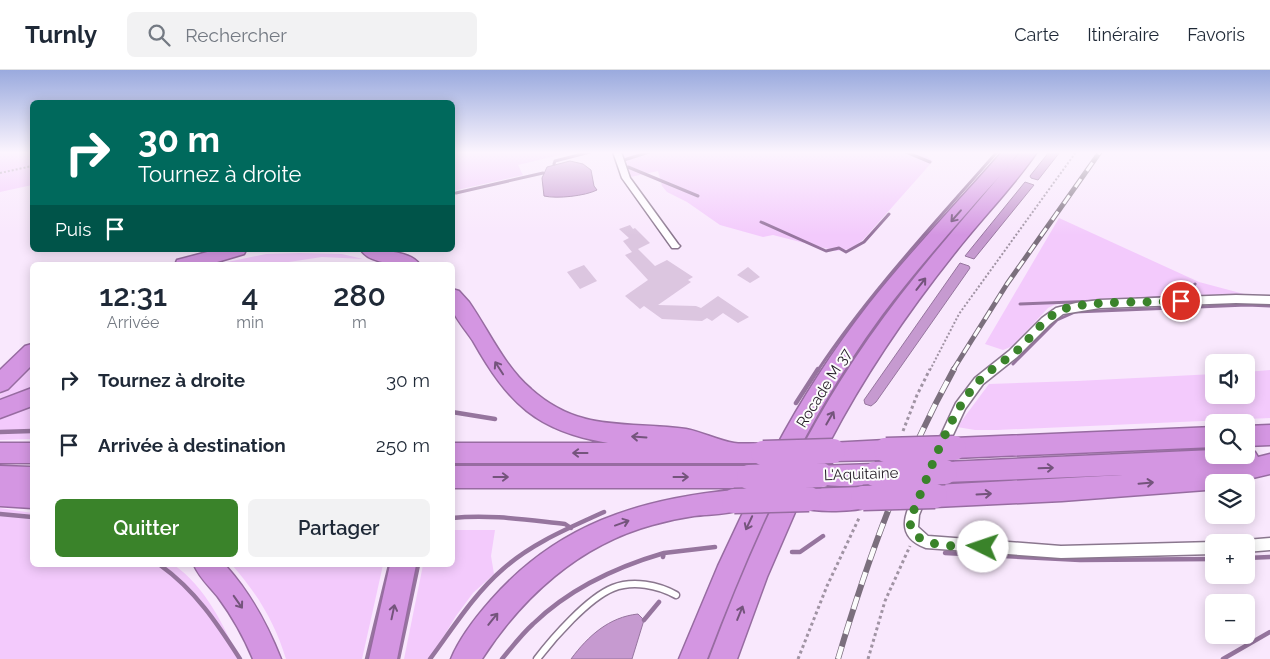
<!DOCTYPE html>
<html lang="fr">
<meta charset="utf-8">
<style>
:root{--surface:#fff;--page:#f2f2f3;--text:#1f2937;--muted:#747a83;--line:#e0e1e3;--accent:#3a832a}
body{margin:0;font-family:Raleway,sans-serif;background:var(--page);color:var(--text);height:100vh;display:flex;flex-direction:column;font-size:19px;white-space:nowrap}
*{box-sizing:border-box;margin:0}
p{font-size:16px;color:var(--muted)}
.icon{flex:none;width:28px;height:28px;fill:none;stroke:currentColor;stroke-width:2;stroke-linecap:round;stroke-linejoin:round}
.map{position:relative;flex:1;overflow:hidden}
.panel{position:absolute;left:30px;top:192px;width:425px;height:305px;display:flex;flex-direction:column;background:var(--surface);border-radius:8px;box-shadow:0 2px 12px #0003}
.panel>*{flex:none}
.banner{position:absolute;left:30px;top:30px;width:425px;height:152px;border-radius:8px;box-shadow:0 2px 12px #0003;background:#00695c;color:#fff;overflow:hidden}
.controls{position:absolute;left:1205px;top:284px;display:grid;gap:10px}
.controls a{display:grid;place-items:center;width:50px;height:50px;border-radius:8px;background:var(--surface);box-shadow:0 2px 12px #0003;font-size:25px}
.pin{position:absolute;display:grid;place-items:center;width:42px;height:42px;color:#fff;margin:-21px;border:2px solid #fff;border-radius:50%;box-shadow:0 1px 5px #0007}
.me{position:absolute;width:55px;margin:-28px;rotate:274deg;stroke-linejoin:round;filter:drop-shadow(0 0 4px #0008)}
.turn{display:flex;align-items:center;gap:18px;height:105px;padding:0 25px;font-size:22px}
.turn .icon{width:65px;height:65px;stroke-width:2.5}
.turn b{display:block;font-size:35px;line-height:42px}
.then{display:flex;align-items:center;height:48px;padding:0 25px;background:#0003;gap:10px;font-size:19px}
.eta{display:flex;justify-content:space-evenly;align-items:center;height:85px;text-align:center}
.eta b{font-size:30px;font-weight:600;line-height:35px}
.primary-button{display:flex;gap:10px;margin-top:auto;padding:10px 25px}
.primary-button a{flex:1;height:58px;border-radius:8px;background:var(--accent);color:#fff;font-size:20px;font-weight:600;line-height:58px;text-align:center}
.primary-button a+a{background:var(--page);color:var(--text)}
ul{padding:0;list-style:none}
li{display:flex;align-items:center;gap:15px;height:65px;padding:0 25px}
li div{flex:1}
li b{display:block;font-size:19px}
li em{font-style:normal}
header{display:flex;align-items:center;gap:30px;box-sizing:border-box;height:70px;padding:0 25px;background:var(--surface);border-bottom:1px solid var(--line)}
header strong{font-size:24px}
nav{display:flex;gap:28px;margin-inline-start:auto;font-size:18px}
.search{width:350px;height:45px;background:var(--page);display:flex;align-items:center;gap:12px;box-sizing:border-box;padding:0 18px;border-radius:8px;color:var(--muted);font-size:19px}
.map>svg:first-child{display:block}
.green{fill:#f3cafc}
.water{fill:#c69ad0;stroke:#96759e}
.lines{fill:none;stroke-linecap:round;stroke-linejoin:round}
.stream-far1{stroke:#96759e;stroke-width:3}
.stream{stroke:#96759e;stroke-width:4.5}
.building{fill:#dcc6e0}
.lane-casing{stroke:#8a778e;stroke-width:9}
.street-casing{stroke:#8a778e;stroke-width:3}
.highway-casing{stroke:#976ca1;stroke-width:3}
.path-far1{stroke:#a093a3;stroke-width:2;stroke-dasharray:2 2;stroke-linecap:butt}
.path{stroke:#a093a3;stroke-width:3;stroke-dasharray:3 3;stroke-linecap:butt}
.lane{stroke:#fff;stroke-width:6}
.street{fill:#fff;fill-rule:evenodd}
.highway{fill:#d496e2;fill-rule:evenodd}
.rail-far1-casing{stroke:#7b6f7d;stroke-width:5}
.rail-casing{stroke:#7b6f7d;stroke-width:6}
.rail-far1{stroke:#fcfcfc;stroke-width:3;stroke-dasharray:10;stroke-linecap:butt}
.rail{stroke:#fcfcfc;stroke-width:4.5;stroke-dasharray:13;stroke-linecap:butt}
.highway-bridge-casing{stroke:#976ca1;stroke-width:27;stroke-linecap:butt}
.highway-bridge{stroke:#d496e2;stroke-width:24}
.oneway{stroke:#74547c}
.route{stroke:#3a832a;stroke-width:9;stroke-dasharray:0 16.2}
.labels{text-anchor:middle;dominant-baseline:central;stroke-width:4;stroke-linejoin:round;paint-order:stroke}
.street-label{font-size:15px;fill:#261e28;stroke:#fcfcfc}
</style>
<header>
<strong>Turnly</strong>
<div class="search"><svg class="icon" aria-label="search" viewBox="0 0 24 24"><circle cx="10" cy="10" r="6"/><path d="M15 15l6 6"/></svg>Rechercher</div>
<nav><a>Carte</a><a>Itinéraire</a><a>Favoris</a></nav>
</header>
<div class="map">
<svg width="1270" height="589" viewBox="0 0 1270 589">
<rect width="100%" height="100%" fill="#f9e8fd"/>
<path class="green" d="M0,82h32v33l-32,7z
M453,82h119l-54,13 5,10 -70,16z
M617,82h304l12,9 -70,79 -13,9 -14,2 -63,-16 -10,2 -43,-12 -33,-23 -20,-10 -5,-6 -4,-15 -32,7z
M1059,148l140,64 45,12 -188,10 -8,4 -35,38 -10,4 -18,-6z
M299,183l43,1 21,5 -41,-2 -53,8h-56l53,-11z
M32,292v28l-32,13v-8z
M1270,300v48l-273,12h-22l-18,-3 32,-43 88,-3 137,-7v21h32v-23z
M32,330v39l-32,1v-26z
M0,438l32,5v52h142c31,21 50,61 65,94h-239z
M453,460h42l-4,26 3,18 -21,19 -17,23 -26,43h-26l19,-94h29z
M232,495h151l-21,94h-76c-11,-36 -29,-66 -54,-94z"/>
<path class="water" d="M1049,82h11l-22,28 -7,-2 -1,-2z
M570,91l13,3 8,6 3,16 3,4c-12,6 -40,9 -53,6l-2,-18 5,-11z
M1025,112l9,3 -60,74 -9,-3z
M960,193l9,3 1,2 -94,134 -5,4 -6,-2 -1,-4z
M638,544l6,6 -12,39h-61c17,-23 38,-42 67,-45z"/>
<g class="lines">
<path class="stream-far1" d="M906,82l24,10
M624,90l25,-8
M554,94l1,-3 35,-9
M628,97l70,29
M456,123l87,-20
M761,152l65,29 13,-3 7,4 18,-10 25,-28
M1137,229l48,-3 10,-12
M1020,234l78,-3
M1013,294l44,-44 18,-8 172,-7 23,1
M818,300c52,-78 117,-147 179,-218"/>
<path class="stream" d="M796,333l22,-34
M452,342l43,7
M0,362l32,-1
M0,444l32,3
M452,448c38,-4 75,2 113,6l6,4
M792,482h8l23,-16
M945,483l135,7 134,-1
M663,487l1,-4 51,-6
M1246,488l24,-1
M160,495c35,25 57,58 80,94
M644,550l15,-18
M367,589l23,-94
M398,589l20,-94
M430,589c23,-31 44,-65 73,-90 29,-26 66,-41 101,-57
M502,589c10,-12 19,-24 31,-35 36,-35 83,-57 131,-71
M1223,589l47,-27"/>
</g>
<path class="building" d="M630,155l3,4 2,-1 15,15 -12,6 17,17 12,-6 26,17 -5,3 3,2 -33,23 38,1 5,2 17,-12 31,21 -11,6 -15,-10 -11,8 -5,-3 -5,3 -40,-2 -18,-13 -4,3 -15,-13 23,-16 -23,-25 7,-3 -9,-11 6,-3 -10,-9z
M584,195l13,16 -17,8 -13,-17z
M748,197l12,10 -10,6 -13,-8z"/>
<g class="lines">
<g class="lane-casing">
<path id="lane" d="M537,589c16,-21 51,-61 76,-71 20,-8 45,-3 63,7"/>
</g>
<g class="street-casing">
<path id="street" d="M613,82h8l9,26 48,66 2,2 -2,2h-6l-50,-70z
M1236,225l34,1v8l-34,-1 -136,5 -37,6 -13,10 -33,33 -34,27 -18,25 -21,45 -4,1 -4,-1 -2,-4 22,-47 19,-25 34,-27 33,-33 14,-10 20,-5 24,-3z
M921,419l5,2 1,4 -8,20 -1,12 10,9 133,10 153,-4h2h-2v12l-153,4 -135,-10c-32,-12 -21,-34 -10,-57z
M1270,468v12l-24,2v-10h-5l5,-2z"/>
</g>
<g class="highway-casing">
<path id="highway" d="M1002,82h17c-14,20 -32,37 -47,55 -31,35 -62,71 -90,108 -77,104 -129,224 -175,344h-28l39,-93 38,-81 -7,3h-297v-22h297l8,4 4,6 7,-15 -5,2h-311v-20h156c-72,-12 -100,-40 -135,-102 -5,-8 -19,-24 -21,-33 -1,-5 0,-13 0,-19l7,2 10,11c20,29 35,64 62,87 49,44 96,32 155,40 16,3 31,11 48,14 12,2 25,-2 37,3l3,5c27,-51 59,-101 95,-147 42,-53 88,-101 133,-152z
M1020,82h17c-24,35 -54,65 -80,98 -48,60 -92,124 -128,193l57,-3 8,3 4,7 -4,7 -8,3 -53,1 -8,-3 -2,-4 -7,12 59,-2 8,3 4,7 -4,7c-16,6 -55,7 -70,1l-2,-4 -6,11 58,-2 9,3 3,8 -3,8c-16,6 -56,7 -72,1l-1,-4 -32,74 -30,82h-28c42,-112 91,-223 160,-321 46,-66 100,-125 151,-186z
M215,180h31l-2,4 -37,11h-32l2,-5z
M361,180c16,0 50,0 59,15 -16,0 -50,0 -59,-15z
M32,274v21l-24,24 -8,3v-22l25,-24z
M32,318v18l-32,12v-18z
M1270,355v20l-24,1v-20z
M1214,357v20l-260,11 -8,-3 -4,-7 4,-7 8,-3z
M0,373h32v20h-32z
M1247,379l8,3 3,5 12,-3v20l-34,8h-22v6l-8,2 -144,11 -127,6 -9,-3 -3,-8 3,-8 9,-3 188,-10 -178,7 -8,-3 -4,-7 4,-7 8,-3 269,-12v5h32z
M0,396l32,1v41l-32,-2z
M734,420l9,3 3,8 -3,8c-16,6 -33,5 -49,7 -14,2 -28,5 -42,9 -73,20 -130,72 -170,134h-31c9,-22 25,-42 40,-59 66,-75 147,-101 243,-110z
M194,495l32,1c25,28 41,58 55,93h-28c-9,-22 -21,-43 -35,-62 -9,-11 -19,-20 -24,-32z
M390,495h26l-19,94h-28z"/>
</g>
<path class="path-far1" d="M0,103l32,-7
M930,300l29,-56 117,-162"/>
<path class="path" d="M903,361l14,-36 13,-26
M798,589l29,-73 33,-70
M868,589l17,-58 25,-55"/>
<use href="#lane" class="lane"/>
<use href="#street" class="street"/>
<use href="#highway" class="highway"/>
<g class="rail-far1-casing">
<path id="rail-far1" d="M953,300l54,-86 93,-132"/>
</g>
<g class="rail-casing">
<path id="rail" d="M838,589c30,-101 65,-198 116,-290"/>
</g>
<use href="#rail-far1" class="rail-far1"/>
<use href="#rail" class="rail"/>
<g class="highway-bridge-casing">
<path id="highway-bridge" d="M886,380l68,-2
M763,383l70,-2
M875,404l70,-2
M749,407l72,-2
M863,428l72,-2
M734,431l75,-2"/>
</g>
<use href="#highway-bridge" class="highway-bridge"/>
</g>
<defs><path id="oneway-shaft" d="M-6 0H5M1.5-3L5.5 0L1.5 3" fill="none" stroke-width="1.6" stroke-linecap="round" stroke-linejoin="round" transform="scale(1.25)"/></defs>
<g class="oneway">
<use href="#oneway-shaft" transform="translate(956 146) rotate(131)"/>
<use href="#oneway-shaft" transform="translate(921 214) rotate(-52)"/>
<use href="#oneway-shaft" transform="translate(499 298) rotate(-123)"/>
<use href="#oneway-shaft" transform="translate(830 348) rotate(-60)"/>
<use href="#oneway-shaft" transform="translate(639 367) rotate(-176)"/>
<use href="#oneway-shaft" transform="translate(580 383) rotate(-180)"/>
<use href="#oneway-shaft" transform="translate(1046 398) rotate(-2)"/>
<use href="#oneway-shaft" transform="translate(501 407)"/>
<use href="#oneway-shaft" transform="translate(681 407)"/>
<use href="#oneway-shaft" transform="translate(1146 413) rotate(-5)"/>
<use href="#oneway-shaft" transform="translate(984 424) rotate(-3)"/>
<use href="#oneway-shaft" transform="translate(622 453) rotate(-20)"/>
<use href="#oneway-shaft" transform="translate(749 453) rotate(115)"/>
<use href="#oneway-shaft" transform="translate(238 532) rotate(55)"/>
<use href="#oneway-shaft" transform="translate(393 542) rotate(-78)"/>
<use href="#oneway-shaft" transform="translate(740 543) rotate(-68)"/>
<use href="#oneway-shaft" transform="translate(493 549) rotate(-51)"/>
</g>
<linearGradient id="sky" x2="0" y2="1"><stop stop-color="#9aaade"/><stop offset="0.5" stop-color="#fcf5fe"/><stop offset="1" stop-color="#fcf5fe" stop-opacity="0"/></linearGradient>
<rect width="1270" height="165" fill="url(#sky)"/>
<g class="lines">
<path class="route" d="M983,477c-22,-2 -74,4 -73,-28 19,-43 36,-100 67,-136 13,-14 30,-23 44,-36 14,-14 26,-33 46,-39 31,-8 80,-5 114,-7"/>
</g>
<g class="labels">
<g class="street-label">
<text transform="translate(824 318) rotate(-58)">Rocade M 37</text>
<text transform="translate(861 404) rotate(-2)">L'Aquitaine</text>
</g>
</g>
</svg>
<div class="controls">
<a><svg class="icon" aria-label="sound" viewBox="0 0 24 24"><path d="M4 9h4l5-4v14l-5-4H4zM17 9q2 3 0 6"/></svg></a>
<a><svg class="icon" aria-label="search" viewBox="0 0 24 24"><circle cx="10" cy="10" r="6"/><path d="M15 15l6 6"/></svg></a>
<a><svg class="icon" aria-label="layers" viewBox="0 0 24 24"><path d="M12 4l9 5-9 5-9-5zM3 14l9 5 9-5"/></svg></a>
<a>+</a>
<a>−</a>
</div>
<div class="pin" style="left:1181px;top:231px;background:#d93025"><svg class="icon" aria-label="arrive" viewBox="0 0 24 24"><path d="M6 21V4h12l-3 4 3 4H6"/></svg></div>
<svg class="me" style="left:983px;top:477px" viewBox="-20 -20 40 40"><circle r="19" fill="#fff"/><path d="M0-13L10 11 0 6-10 11z" fill="#3a832a"/></svg>
<div class="banner">
<div class="turn"><svg class="icon" aria-label="right" viewBox="0 0 24 24"><path d="M7 20v-9h11M14 6l5 5-5 5"/></svg><div><b>30 m</b>Tournez à droite</div></div>
<div class="then">Puis<svg class="icon" aria-label="arrive" viewBox="0 0 24 24"><path d="M6 21V4h12l-3 4 3 4H6"/></svg></div>
</div>
<section class="panel">
<div class="eta">
<div><b>12:31</b><p>Arrivée</p></div>
<div><b>4</b><p>min</p></div>
<div><b>280</b><p>m</p></div>
</div>
<ul>
<li><svg class="icon" aria-label="right" viewBox="0 0 24 24"><path d="M7 20v-9h11M14 6l5 5-5 5"/></svg><div><b>Tournez à droite</b></div><em>30 m</em></li>
<li><svg class="icon" aria-label="arrive" viewBox="0 0 24 24"><path d="M6 21V4h12l-3 4 3 4H6"/></svg><div><b>Arrivée à destination</b></div><em>250 m</em></li>
</ul>
<div class="primary-button"><a>Quitter</a><a>Partager</a></div>
</section>
</div>
